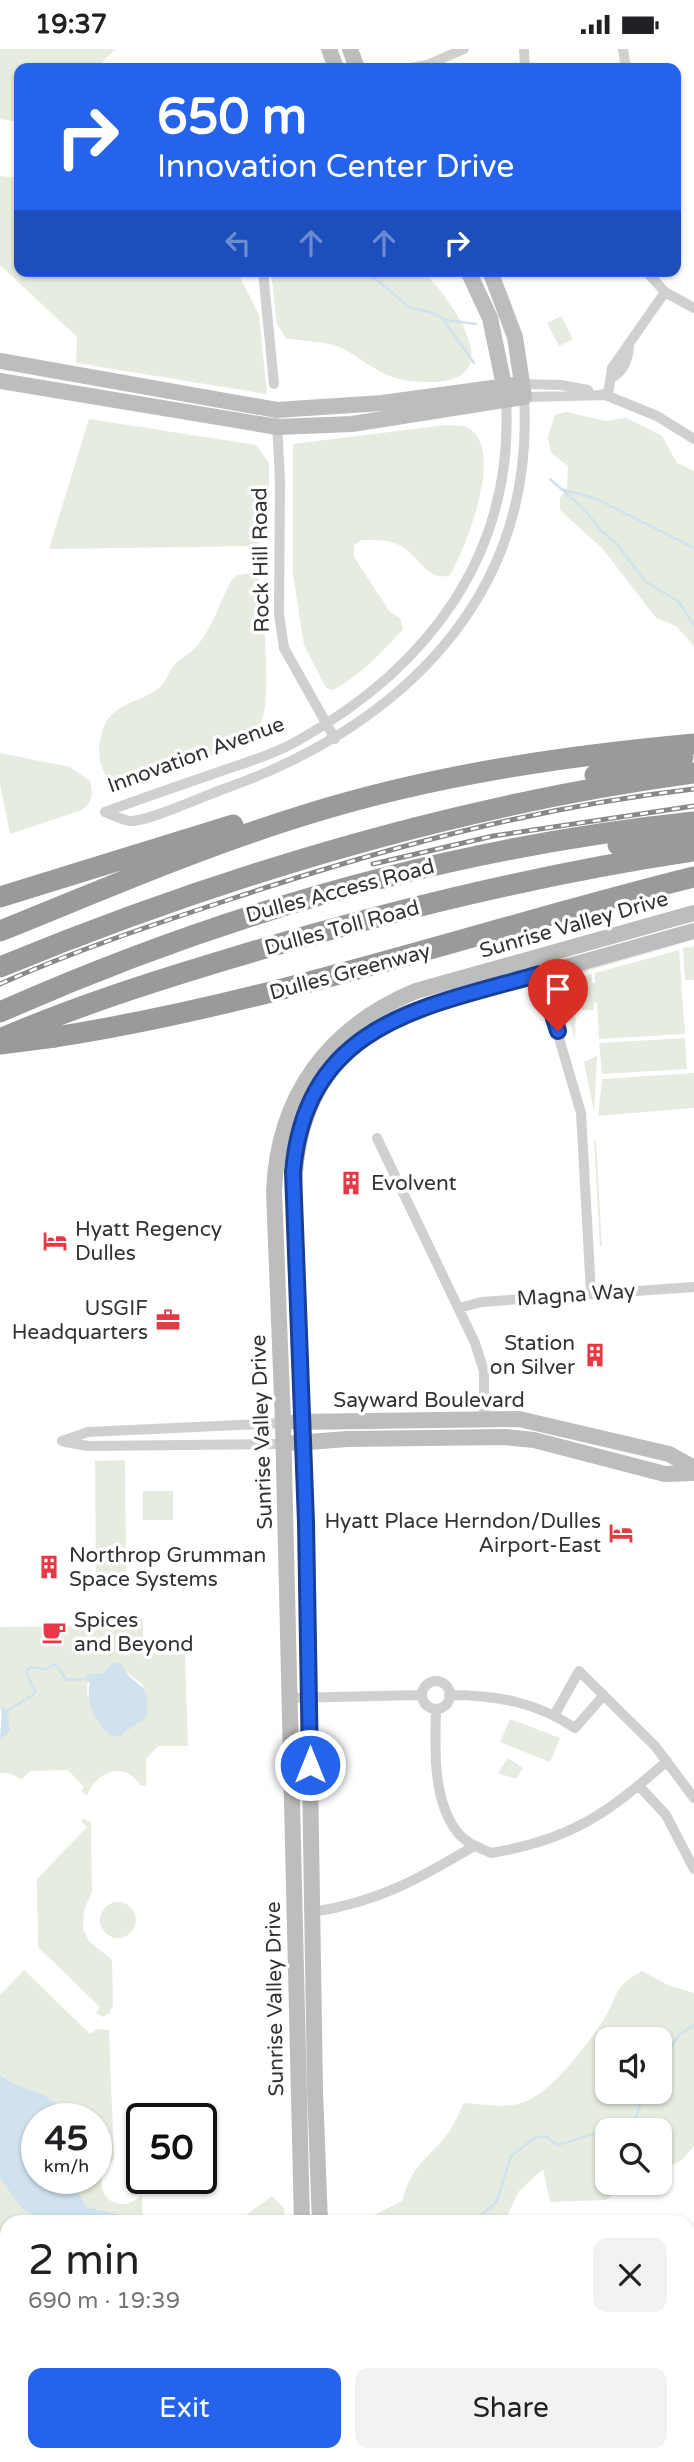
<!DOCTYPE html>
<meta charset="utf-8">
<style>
:root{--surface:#fff;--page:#f2f2f2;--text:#202124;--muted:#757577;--accent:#2563eb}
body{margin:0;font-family:"Varela Round",sans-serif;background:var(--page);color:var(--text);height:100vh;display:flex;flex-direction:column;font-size:26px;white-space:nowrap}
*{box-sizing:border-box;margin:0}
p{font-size:23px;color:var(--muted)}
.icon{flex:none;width:38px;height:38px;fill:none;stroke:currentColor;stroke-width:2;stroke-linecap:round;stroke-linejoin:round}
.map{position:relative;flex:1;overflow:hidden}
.details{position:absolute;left:0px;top:2166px;width:695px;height:247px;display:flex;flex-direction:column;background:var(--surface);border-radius:21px 21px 0 0;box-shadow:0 2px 5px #0004}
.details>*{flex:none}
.guide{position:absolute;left:14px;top:14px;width:667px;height:214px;border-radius:14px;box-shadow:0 2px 5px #0004;background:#2563eb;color:#fff;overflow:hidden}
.fabs{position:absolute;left:595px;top:1978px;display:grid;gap:14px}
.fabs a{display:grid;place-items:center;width:77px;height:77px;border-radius:14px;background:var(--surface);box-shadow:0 2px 5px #0004;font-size:35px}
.speed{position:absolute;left:21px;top:2054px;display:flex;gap:14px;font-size:35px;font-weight:700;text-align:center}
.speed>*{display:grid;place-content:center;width:91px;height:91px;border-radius:50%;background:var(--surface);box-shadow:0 2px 5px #0004;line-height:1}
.speed small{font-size:18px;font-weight:400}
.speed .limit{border:4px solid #111;border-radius:10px;background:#fff;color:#111}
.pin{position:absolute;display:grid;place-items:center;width:60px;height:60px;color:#fff;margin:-72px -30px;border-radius:50% 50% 50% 0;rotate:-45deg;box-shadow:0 0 7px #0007}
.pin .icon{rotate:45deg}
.me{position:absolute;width:77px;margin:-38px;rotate:0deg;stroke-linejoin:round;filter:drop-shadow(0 0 5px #0008)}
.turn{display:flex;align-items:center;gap:24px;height:147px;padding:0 28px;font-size:32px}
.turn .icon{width:91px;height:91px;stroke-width:2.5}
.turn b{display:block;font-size:49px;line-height:60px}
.lanes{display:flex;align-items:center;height:66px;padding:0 28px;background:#0003;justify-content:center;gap:35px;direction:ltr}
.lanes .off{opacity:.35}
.round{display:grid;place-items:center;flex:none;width:74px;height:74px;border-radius:14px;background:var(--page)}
.headline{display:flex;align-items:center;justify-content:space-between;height:119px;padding:0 28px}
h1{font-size:42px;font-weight:600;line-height:52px}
.cta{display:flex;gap:14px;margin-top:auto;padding:14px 28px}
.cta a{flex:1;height:80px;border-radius:14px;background:var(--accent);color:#fff;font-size:28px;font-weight:600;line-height:80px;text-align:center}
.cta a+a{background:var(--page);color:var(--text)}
.status{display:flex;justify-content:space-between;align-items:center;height:49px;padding:0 35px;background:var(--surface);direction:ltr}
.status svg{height:19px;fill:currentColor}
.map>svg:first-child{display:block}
.green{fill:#e6ecdf;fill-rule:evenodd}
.water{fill:#cfe2ee}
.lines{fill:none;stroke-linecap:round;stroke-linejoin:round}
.stream{stroke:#cfe2ee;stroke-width:2.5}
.street{stroke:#d0d0d0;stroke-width:10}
.secondary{stroke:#bdbdbd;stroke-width:16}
.highway{stroke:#9a9a9a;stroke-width:21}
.rail-casing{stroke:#888;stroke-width:5}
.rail{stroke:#fff;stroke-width:2.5;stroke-dasharray:8;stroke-linecap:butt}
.highway-bridge{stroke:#9a9a9a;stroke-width:21}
.route-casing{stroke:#184099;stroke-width:18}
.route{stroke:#2563eb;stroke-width:12}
.labels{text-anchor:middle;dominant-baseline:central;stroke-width:7;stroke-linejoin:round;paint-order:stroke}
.street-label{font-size:21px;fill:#333;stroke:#fff}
.poi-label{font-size:21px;fill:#333;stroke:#fff;text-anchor:start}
</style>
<div class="status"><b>19:37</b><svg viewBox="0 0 49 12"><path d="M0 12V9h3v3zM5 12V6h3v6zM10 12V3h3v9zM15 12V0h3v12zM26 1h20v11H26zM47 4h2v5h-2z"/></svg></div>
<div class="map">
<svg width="694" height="2413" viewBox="0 0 694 2413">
<rect width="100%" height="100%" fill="#fff"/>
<path class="green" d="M0,0h116l-20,19h-77v54l-19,-3z
M0,127l19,2v93h218l22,44 8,79 -191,-31 1,-26 -77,-72z
M271,222h153c18,21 42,50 47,78 7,39 -49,35 -71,30 -24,-5 -40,-23 -61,-32 -18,-7 -35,-5 -53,-9l-9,-14z
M561,267l12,23 -14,7 -12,-23z
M566,363l40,9 20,-3 23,11 13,7 15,27 17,8v175l-18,-20 -20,-8 -53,-69 -43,-39v-12l7,-9 1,-23 -17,-13 -3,-16 7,-22z
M89,370l167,26 13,18v69l-14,14 -206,3z
M446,376c6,1 16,0 21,2 40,20 -2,122 -17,148 -22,8 -32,-20 -49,-29 -12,-7 -27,-6 -39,-6l-8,5v12l36,55 10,6 3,11c-22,24 -42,46 -70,61l-7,-2 -22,-43 -11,-71v-130z
M252,524c17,11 12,41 13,59 0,24 6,74 -6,95 -12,21 -117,57 -141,54 -23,-3 -21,-38 -14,-54 10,-26 40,-24 58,-42 6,-7 8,-16 14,-22 7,-6 15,-10 21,-17 15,-18 23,-44 34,-65l6,-6z
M0,704l70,14 20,14c3,12 3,22 -8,29l-72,24 -10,-50z
M694,891l-131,38 -1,-2z
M694,897v34h-9l-2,-32z
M679,901l6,84 -86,5 -2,-36h-3v7h-18l-1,30 -15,-53 5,-1 -1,-4 28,-8v9h3v-10z
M685,989l2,31 -85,5 -3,-31z
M597,1007l-3,55 -10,-49z
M694,1024v35l-96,8 4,-37z
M594,1092h2l6,105h-2z
M125,1411l1,113 -6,9 -11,3 -13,-12 -1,-112z
M143,1442h30v29h-30z
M143,1570v23l14,13 28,-1 3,92h-30l-12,13v26l-5,1c-16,-26 -45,-15 -54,10l-6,-5 3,-4 -16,-17 -38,1 -8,8 -14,-6h-8v-34l10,-12 -10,-18v-82l76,-1v-6zM114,1614l28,21 3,9 -13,32 -8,9 -30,-22 -7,-18 1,-20h14z
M510,1670l50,19 -10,24 -50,-20z
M508,1709l15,10 -7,11 -18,-6z
M83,1769l8,5 1,69 -8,18 -1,19 6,12 23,19 1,45 -3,8 -7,4 -7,-4 4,-6 -62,-60 -1,-68 50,-52 -5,-5z
M100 1871a18 18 0 1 1 36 0a18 18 0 1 1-36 0Z
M24,1921l66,64 8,-5 11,1 5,129c-30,26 0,62 28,36l1,27h-14l-13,-8 -29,-7 -8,-13 -5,-15h22v-60h-28c-19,-33 -40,-23 -68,-44v-80z
M642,1922l26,14 26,8v153l-12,14 -22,11v-41h-53v52h22l-23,18 -56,2 -7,-33 -24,22 -15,31h-143l41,-21c11,-39 25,-40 46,-68 7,-9 11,-21 16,-30 20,1 46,7 65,-3 26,-12 62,-60 77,-84 14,-26 8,-29 36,-45zM607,1990h53v52h-53z
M0,2129l37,42 7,2 -37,1v21l-7,-10z
M272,2147l13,13 -2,13h-46z"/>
<path class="water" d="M114,1613l8,3c11,25 31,13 24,52l-26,19 -10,-1c-15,-14 -25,-32 -20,-52l-6,-4 4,-5h14z
M2,1659l6,2 2,22 -10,7z
M0,2026c28,21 49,11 68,44h-31v60h37l5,15 8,13 30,7 12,8h-85l-23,-15 -21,-29z"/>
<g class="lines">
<path class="stream" d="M366,222l43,36 27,7 7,5 31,44
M445,271l31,4
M550,430l36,32 14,19 15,12 31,40 32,19 16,24
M561,440l36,10 97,49
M8,1661l25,-15 2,-4 -9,-20 5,-4 15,2 9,-5 12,16 17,-1
M660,2014l19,-28 15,-10
M473,2174l24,-22 14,-45 25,-19h11l10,8c27,-6 50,-19 77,-23l11,-31"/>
<path class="street" d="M524,0l1,19
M623,0l3,19
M411,19l16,-3 37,-16
M263,222l11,113
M646,222l19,21 29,16
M613,328c11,-7 15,-17 16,-30
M522,335l39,1 27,5
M603,345l54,22 37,23
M608,346l4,-27 53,-76
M277,374l3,58 -1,133 5,34 51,91
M105,763c8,3 17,8 25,9 17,1 72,-24 91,-31 178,-62 315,-192 303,-393l84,-2
M105,763c35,-13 70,-25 105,-37 30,-11 61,-19 89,-35 130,-73 216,-187 207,-341
M539,921l42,143 10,180
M377,1089l98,205 9,28v47
M459,1259l22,-6 213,-15
M62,1392l26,-9 195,-9
M65,1393l23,4 196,-2
M422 1646a14 14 0 1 1 28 0a14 14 0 1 1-28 0Z
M449,1646c47,0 87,7 126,33l29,-33
M289,1649l133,-3
M436,1660c-1,38 -4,92 22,124 8,10 22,15 33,20 80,-13 117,-40 176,-92
M555,1665l24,-43 76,75 39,52
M639,1737l27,29 28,54
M313,1863c65,-10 106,-33 161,-66
M688,2195h6
M688,2289h6"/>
<path class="secondary" d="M329,0l7,19
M350,0l7,19
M468,222l22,47 16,77
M0,312l277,49 105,-7 140,-19
M0,332l277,46 75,-3 172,-27 -9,-60 -25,-66
M295,1373l224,-3 150,35 25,14
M295,1394l52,-4 157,-2 30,3 131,34 29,-1
M302,2174l-19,-800 -9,-232c4,-96 55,-164 142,-200l278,-78
M320,2174l-5,-133 -9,-568 -12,-322c-1,-102 44,-168 143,-197l257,-72
M334,2406v7
M518,2406l16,7
M309,2407l11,-1
M676,2413l18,-1"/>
<path class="highway" d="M595,726l88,-18
M618,796l72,-7
M0,848l233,-72
M0,882c102,-41 203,-85 308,-117 125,-39 256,-58 386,-70
M0,918c222,-91 456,-162 694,-194
M0,963c221,-98 453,-165 694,-190
M55,988c218,-34 425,-107 639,-160
M0,990c76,-33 155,-58 235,-82 150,-45 304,-83 459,-106"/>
<g class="rail-casing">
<path id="rail" d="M373,815l120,-28 201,-30
M0,935c76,-34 155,-60 234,-86 151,-50 302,-91 460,-109"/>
</g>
<use href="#rail" class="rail"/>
<path class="highway-bridge" d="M0,995l55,-7"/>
</g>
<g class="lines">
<g class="route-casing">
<path id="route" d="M310,1716l-4,-243 -13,-350c13,-149 130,-165 247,-198l18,57"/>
</g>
<use href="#route" class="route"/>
</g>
<defs>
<g id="building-bare" transform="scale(1.89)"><path d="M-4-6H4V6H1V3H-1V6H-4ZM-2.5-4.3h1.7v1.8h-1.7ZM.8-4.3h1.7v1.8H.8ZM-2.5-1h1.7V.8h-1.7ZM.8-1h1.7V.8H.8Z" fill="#e63946" stroke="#fff" stroke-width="2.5" paint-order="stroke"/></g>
<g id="hotel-bare" transform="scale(1.89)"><path d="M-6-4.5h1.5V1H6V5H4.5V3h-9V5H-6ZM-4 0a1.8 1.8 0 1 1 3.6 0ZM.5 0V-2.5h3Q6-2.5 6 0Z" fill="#e63946" stroke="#fff" stroke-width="2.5" paint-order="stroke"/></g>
<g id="office-bare" transform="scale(1.89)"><path d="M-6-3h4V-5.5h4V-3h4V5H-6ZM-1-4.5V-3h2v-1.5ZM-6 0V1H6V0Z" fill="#e63946" stroke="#fff" stroke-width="2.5" paint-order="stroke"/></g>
<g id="cafe-bare" transform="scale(1.89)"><path d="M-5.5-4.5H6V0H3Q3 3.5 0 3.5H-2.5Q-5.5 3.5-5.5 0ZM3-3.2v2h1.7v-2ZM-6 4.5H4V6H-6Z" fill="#e63946" stroke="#fff" stroke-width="2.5" paint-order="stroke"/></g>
</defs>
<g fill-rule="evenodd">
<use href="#building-bare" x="351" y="1134"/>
<use href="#hotel-bare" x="55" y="1192"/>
<use href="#office-bare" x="168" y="1271"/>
<use href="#building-bare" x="595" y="1306"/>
<use href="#hotel-bare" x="621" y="1484"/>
<use href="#building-bare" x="49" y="1518"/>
<use href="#cafe-bare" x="54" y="1583"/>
</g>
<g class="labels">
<g class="street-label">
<text transform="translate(261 511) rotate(-91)">Rock Hill Road</text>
<text transform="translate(196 706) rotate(-20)">Innovation Avenue</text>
<text transform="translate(340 842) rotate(-15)">Dulles Access Road</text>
<text transform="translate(574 876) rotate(-16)">Sunrise Valley Drive</text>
<text transform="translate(342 879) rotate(-15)">Dulles Toll Road</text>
<text transform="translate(350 923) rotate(-15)">Dulles Greenway</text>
<text transform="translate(576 1246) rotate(-4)">Magna Way</text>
<text x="429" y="1351">Sayward Boulevard</text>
<text transform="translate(262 1383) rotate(-92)">Sunrise Valley Drive</text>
<text transform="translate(275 1950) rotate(-91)">Sunrise Valley Drive</text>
</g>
<g class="poi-label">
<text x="371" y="1134">Evolvent</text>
<text x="75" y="1180">Hyatt Regency<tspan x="75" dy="24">Dulles</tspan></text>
<text x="148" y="1259" text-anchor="end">USGIF<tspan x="148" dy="24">Headquarters</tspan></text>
<text x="575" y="1294" text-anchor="end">Station<tspan x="575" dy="24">on Silver</tspan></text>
<text x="601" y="1472" text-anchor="end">Hyatt Place Herndon/Dulles<tspan x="601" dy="24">Airport-East</tspan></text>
<text x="69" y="1506">Northrop Grumman<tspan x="69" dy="24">Space Systems</tspan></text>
<text x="74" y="1571">Spices<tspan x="74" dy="24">and Beyond</tspan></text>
</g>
</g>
</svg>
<div class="fabs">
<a><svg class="icon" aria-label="sound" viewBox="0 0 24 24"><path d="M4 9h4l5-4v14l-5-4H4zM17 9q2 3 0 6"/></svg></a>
<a><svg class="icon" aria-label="search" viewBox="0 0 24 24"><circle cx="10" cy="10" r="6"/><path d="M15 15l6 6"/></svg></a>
</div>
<div class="speed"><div>45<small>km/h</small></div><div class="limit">50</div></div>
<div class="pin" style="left:558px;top:982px;background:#d93025"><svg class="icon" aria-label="arrive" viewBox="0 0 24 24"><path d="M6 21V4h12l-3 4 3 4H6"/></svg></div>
<svg class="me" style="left:310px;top:1716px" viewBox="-20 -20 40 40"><circle r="17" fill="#2563eb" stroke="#fff" stroke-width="3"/><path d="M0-11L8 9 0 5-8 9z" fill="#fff"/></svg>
<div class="guide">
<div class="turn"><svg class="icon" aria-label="right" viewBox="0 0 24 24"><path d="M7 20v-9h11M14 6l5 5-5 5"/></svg><div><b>650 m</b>Innovation Center Drive</div></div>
<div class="lanes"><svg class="icon off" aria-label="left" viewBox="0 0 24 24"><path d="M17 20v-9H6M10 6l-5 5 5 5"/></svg><svg class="icon off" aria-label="ahead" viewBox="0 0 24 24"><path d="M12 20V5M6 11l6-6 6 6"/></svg><svg class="icon off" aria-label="ahead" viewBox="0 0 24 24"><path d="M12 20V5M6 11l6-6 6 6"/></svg><svg class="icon" aria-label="right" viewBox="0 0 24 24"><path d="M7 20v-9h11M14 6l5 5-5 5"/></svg></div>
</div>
<section class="details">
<div class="headline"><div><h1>2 min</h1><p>690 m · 19:39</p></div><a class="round"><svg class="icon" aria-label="close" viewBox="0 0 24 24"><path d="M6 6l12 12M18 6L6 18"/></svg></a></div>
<div class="cta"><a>Exit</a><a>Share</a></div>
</section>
</div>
